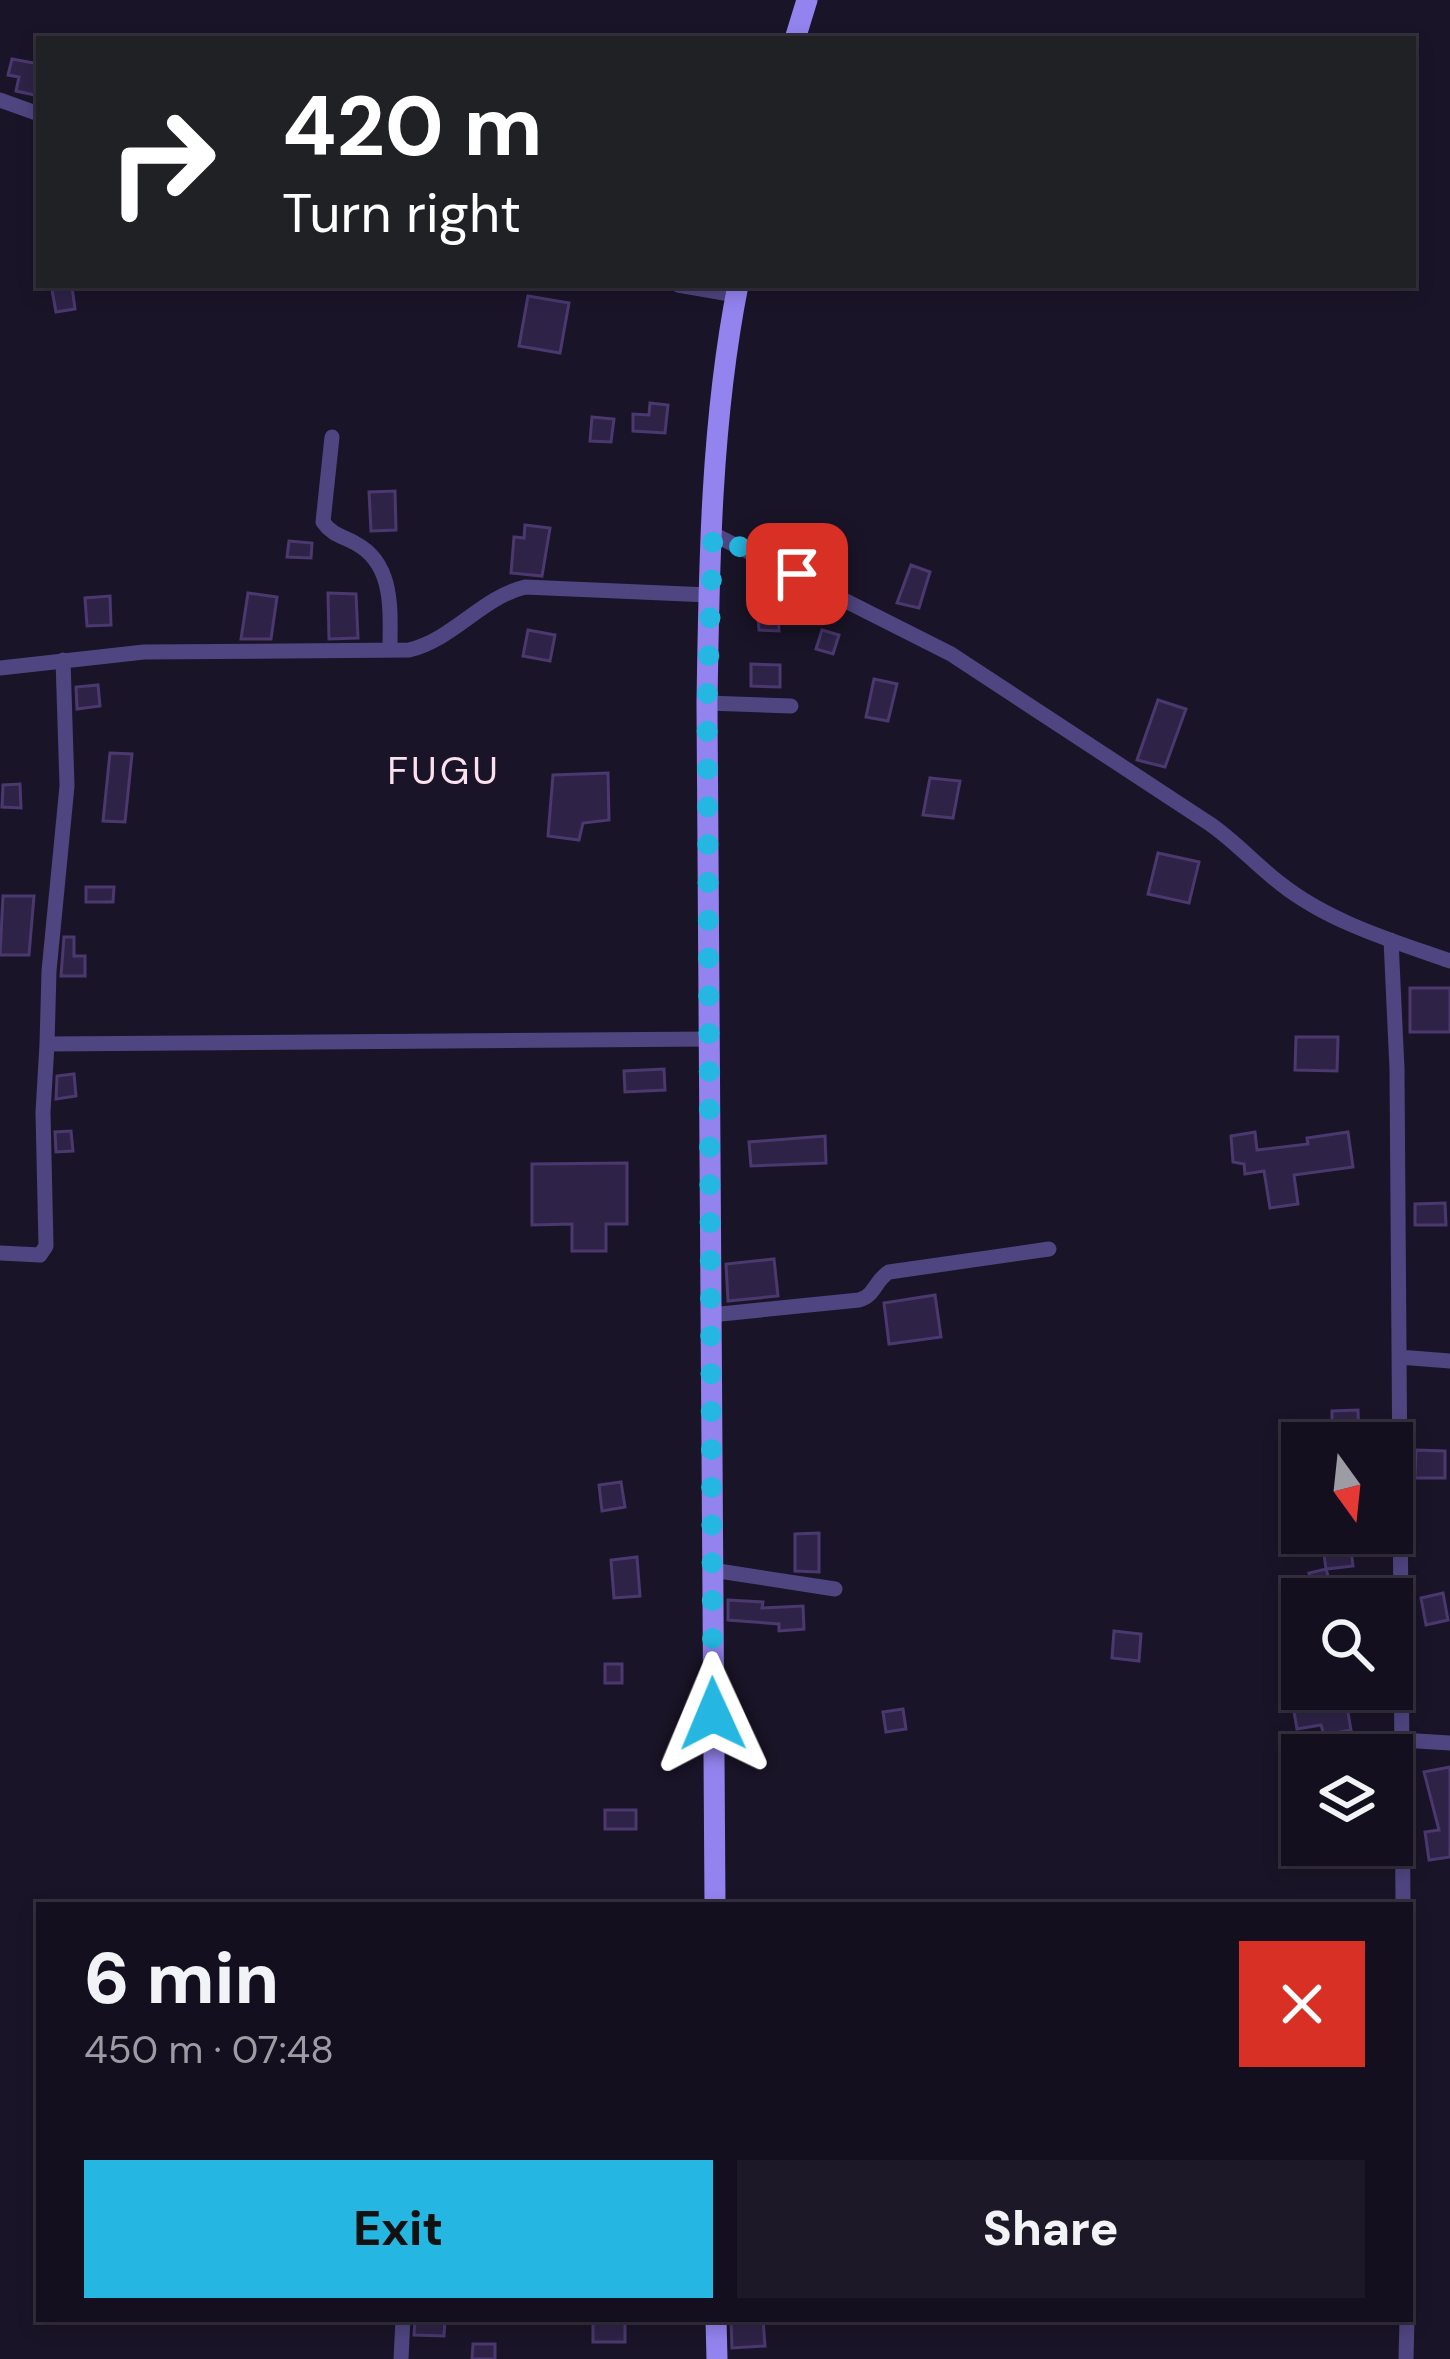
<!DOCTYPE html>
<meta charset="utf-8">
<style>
:root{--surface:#140f1e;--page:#1d1827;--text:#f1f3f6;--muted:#9d9ca4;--line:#332f3c;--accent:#25b7e1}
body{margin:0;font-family:"DM Sans",sans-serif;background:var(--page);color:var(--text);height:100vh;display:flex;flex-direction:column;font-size:45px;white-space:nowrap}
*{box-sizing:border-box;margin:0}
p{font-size:39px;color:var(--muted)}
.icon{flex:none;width:66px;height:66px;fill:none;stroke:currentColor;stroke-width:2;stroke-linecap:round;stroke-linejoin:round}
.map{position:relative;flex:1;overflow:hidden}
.drawer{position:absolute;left:36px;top:1902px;width:1377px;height:420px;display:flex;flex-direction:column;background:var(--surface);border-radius:0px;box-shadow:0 6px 18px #0003,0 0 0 3px var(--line)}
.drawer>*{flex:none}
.hud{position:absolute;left:36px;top:36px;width:1380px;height:252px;border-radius:0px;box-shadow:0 6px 18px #0003,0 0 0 3px var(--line);background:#202124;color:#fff;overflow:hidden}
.needle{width:78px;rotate:165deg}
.buttons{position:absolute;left:1281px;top:1422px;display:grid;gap:24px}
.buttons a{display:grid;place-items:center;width:132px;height:132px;border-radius:0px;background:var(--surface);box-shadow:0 6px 18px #0003,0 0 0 3px var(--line);font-size:60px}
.pin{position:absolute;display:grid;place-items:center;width:102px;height:102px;color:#fff;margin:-51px;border-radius:24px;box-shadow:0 6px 18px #0006}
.me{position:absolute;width:132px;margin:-66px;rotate:359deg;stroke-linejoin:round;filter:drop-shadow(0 0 9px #0008)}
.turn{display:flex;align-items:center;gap:42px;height:252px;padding:0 48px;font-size:54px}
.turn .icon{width:156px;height:156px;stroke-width:2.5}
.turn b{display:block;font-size:84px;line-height:102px}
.round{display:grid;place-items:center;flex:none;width:126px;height:126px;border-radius:0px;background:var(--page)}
.headline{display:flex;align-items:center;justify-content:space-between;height:204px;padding:0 48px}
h1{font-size:72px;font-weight:800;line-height:90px}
.cta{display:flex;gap:24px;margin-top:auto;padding:24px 48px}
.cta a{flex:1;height:138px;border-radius:0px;background:var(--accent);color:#111;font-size:48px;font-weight:800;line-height:138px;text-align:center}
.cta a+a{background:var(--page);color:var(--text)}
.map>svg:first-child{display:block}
.building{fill:#2e2346;stroke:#4a386f;stroke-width:3}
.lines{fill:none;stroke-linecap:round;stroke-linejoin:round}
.street{stroke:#4f4581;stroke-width:15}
.secondary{stroke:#9383ee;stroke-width:21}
.route{stroke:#25b7e1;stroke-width:21;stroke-dasharray:0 37.8}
.labels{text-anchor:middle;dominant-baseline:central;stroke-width:9;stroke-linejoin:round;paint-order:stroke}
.quarter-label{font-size:39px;letter-spacing:3px;fill:#fbe1ee;stroke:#1a1428}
</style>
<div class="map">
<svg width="1450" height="2359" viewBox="0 0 1450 2359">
<rect width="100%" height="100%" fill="#1a1428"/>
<path class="building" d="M12,59l27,5v32l-23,-5 3,-14 -11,-2z
M72,287l3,22 -19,3 -4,-22z
M528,296l41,7 -9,50 -41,-7z
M650,403l18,2 -3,28 -32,-2v-17l16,1z
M592,417l22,2 -3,23 -21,-1z
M395,491l1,39 -25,1 -2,-39z
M525,525l25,3 -8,48 -31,-3 3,-36 10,1z
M289,541l23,2 -1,15 -24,-1z
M911,565l19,7 -11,36 -22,-5z
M248,593l29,4 -6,42h-30z
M328,593l28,1 2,44 -29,1z
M110,596l1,29 -24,1 -2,-28z
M757,607h21l1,24 -20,-1z
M528,630l27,5 -5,26 -27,-5z
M822,630l17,5 -6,19 -17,-5z
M751,664l29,1v22l-29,-1z
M874,679l23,5 -9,37 -22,-4z
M98,685l2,21 -23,3 -1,-22z
M1158,700l28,9 -21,58 -28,-7z
M110,753l22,1 -7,68 -22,-1z
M608,773l1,47 -26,3 -4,17 -31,-4 5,-61z
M930,778l30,3 -7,37 -30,-3z
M20,784l1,24 -19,-1 1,-22z
M1158,853l41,9 -10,41 -41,-9z
M86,887h28l-1,15h-27z
M3,896h31l-5,59h-29z
M64,937h10v19h11v20h-24z
M1410,988h40v44h-40z
M1296,1037h42l-1,34 -42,-1z
M664,1069l1,21 -40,2 -1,-21z
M74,1074l2,22 -20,3 1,-23z
M71,1131l2,20 -17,1 -1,-20z
M1255,1132l2,18 51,-6 -1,-6 41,-6 5,35 -59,8 4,29 -28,4 -6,-37 -19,3 -1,-10 -11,-2 -2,-26z
M825,1136l1,27 -75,3 -2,-24z
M627,1163v61h-21v27h-34v-27l-40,1v-61z
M1445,1203l1,22h-31v-21z
M774,1259l4,37 -50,5 -2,-37z
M935,1295l6,42 -52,7 -5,-41z
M1358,1410l1,33h-27v-32z
M1416,1450l29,1v27h-30z
M621,1482l4,25 -23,4 -3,-26z
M819,1533v39l-24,-1v-37z
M1349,1533l4,33 -27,3 -5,-35z
M637,1557l3,39 -26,2 -3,-38z
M1326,1569l7,24 -17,5 -7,-25z
M1443,1593l5,27 -22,5 -5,-27z
M728,1600l35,2 -1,6 41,-2 1,23 -25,2v-7l-51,-4z
M1114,1631l27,3 -2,27 -27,-3z
M605,1664h17v19h-17z
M1310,1689h29l1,13 6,-1 5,29 -27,5 -3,-10 -24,4 -4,-23 18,-2z
M903,1709l3,20 -20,3 -3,-20z
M1450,1767v90l-21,3 -4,-28 14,-2 -15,-58z
M605,1810h31v19h-31z
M1318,1845h19l2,18 -19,2z
M415,2319h30l-1,17 -30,-1z
M593,2319h32v23h-32z
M731,2319h32l2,27 -33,2z
M473,2344h22v15h-23z"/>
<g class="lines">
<path class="street" d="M0,100l39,14
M678,285l58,10
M332,437l-9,85c9,13 19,14 32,21 40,21 35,68 35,107
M713,534l238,120 259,170c26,18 46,41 71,60 48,38 112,57 169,77
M63,660l4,126 -18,185 -2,73 664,-5
M0,668l144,-16 265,-2c45,-11 72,-52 116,-63l184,8
M707,703l84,3
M1391,940l6,129 6,836
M0,1253l40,2 6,-9 -3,-134 4,-68
M711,1315l148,-15c16,-4 16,-20 30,-28l160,-23
M1399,1357l51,4
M712,1570l123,19
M1401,1740l49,3
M401,2359l2,-40
M1406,2359l1,-40"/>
<path class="secondary" d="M795,39l12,-39
M715,1905l-8,-1202c2,-138 4,-282 31,-418
M716,2319l1,40"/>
</g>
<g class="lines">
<path class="route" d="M713,1714l-6,-1011 6,-169 84,40"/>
</g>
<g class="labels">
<g class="quarter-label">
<text x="444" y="770">FUGU</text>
</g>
</g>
</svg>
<div class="buttons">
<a><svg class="needle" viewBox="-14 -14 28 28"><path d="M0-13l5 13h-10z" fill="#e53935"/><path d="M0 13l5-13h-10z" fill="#9d9ca4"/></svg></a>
<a><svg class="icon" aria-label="search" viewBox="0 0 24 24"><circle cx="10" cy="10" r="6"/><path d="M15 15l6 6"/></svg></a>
<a><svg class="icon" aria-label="layers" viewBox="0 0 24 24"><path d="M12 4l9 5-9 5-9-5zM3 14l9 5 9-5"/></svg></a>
</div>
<div class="pin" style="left:797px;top:574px;background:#d93025"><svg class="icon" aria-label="arrive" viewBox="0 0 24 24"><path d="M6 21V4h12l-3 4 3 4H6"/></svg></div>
<svg class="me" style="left:713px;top:1714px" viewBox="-20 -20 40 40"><path d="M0-17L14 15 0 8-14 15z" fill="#25b7e1" stroke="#fff" stroke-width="4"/></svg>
<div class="hud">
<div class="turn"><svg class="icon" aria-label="right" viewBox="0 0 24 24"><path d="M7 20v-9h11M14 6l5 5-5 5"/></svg><div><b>420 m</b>Turn right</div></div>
</div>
<section class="drawer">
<div class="headline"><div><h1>6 min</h1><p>450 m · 07:48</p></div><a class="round" style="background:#d93025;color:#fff"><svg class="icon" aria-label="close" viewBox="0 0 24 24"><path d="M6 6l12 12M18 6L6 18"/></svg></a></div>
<div class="cta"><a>Exit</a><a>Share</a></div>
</section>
</div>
